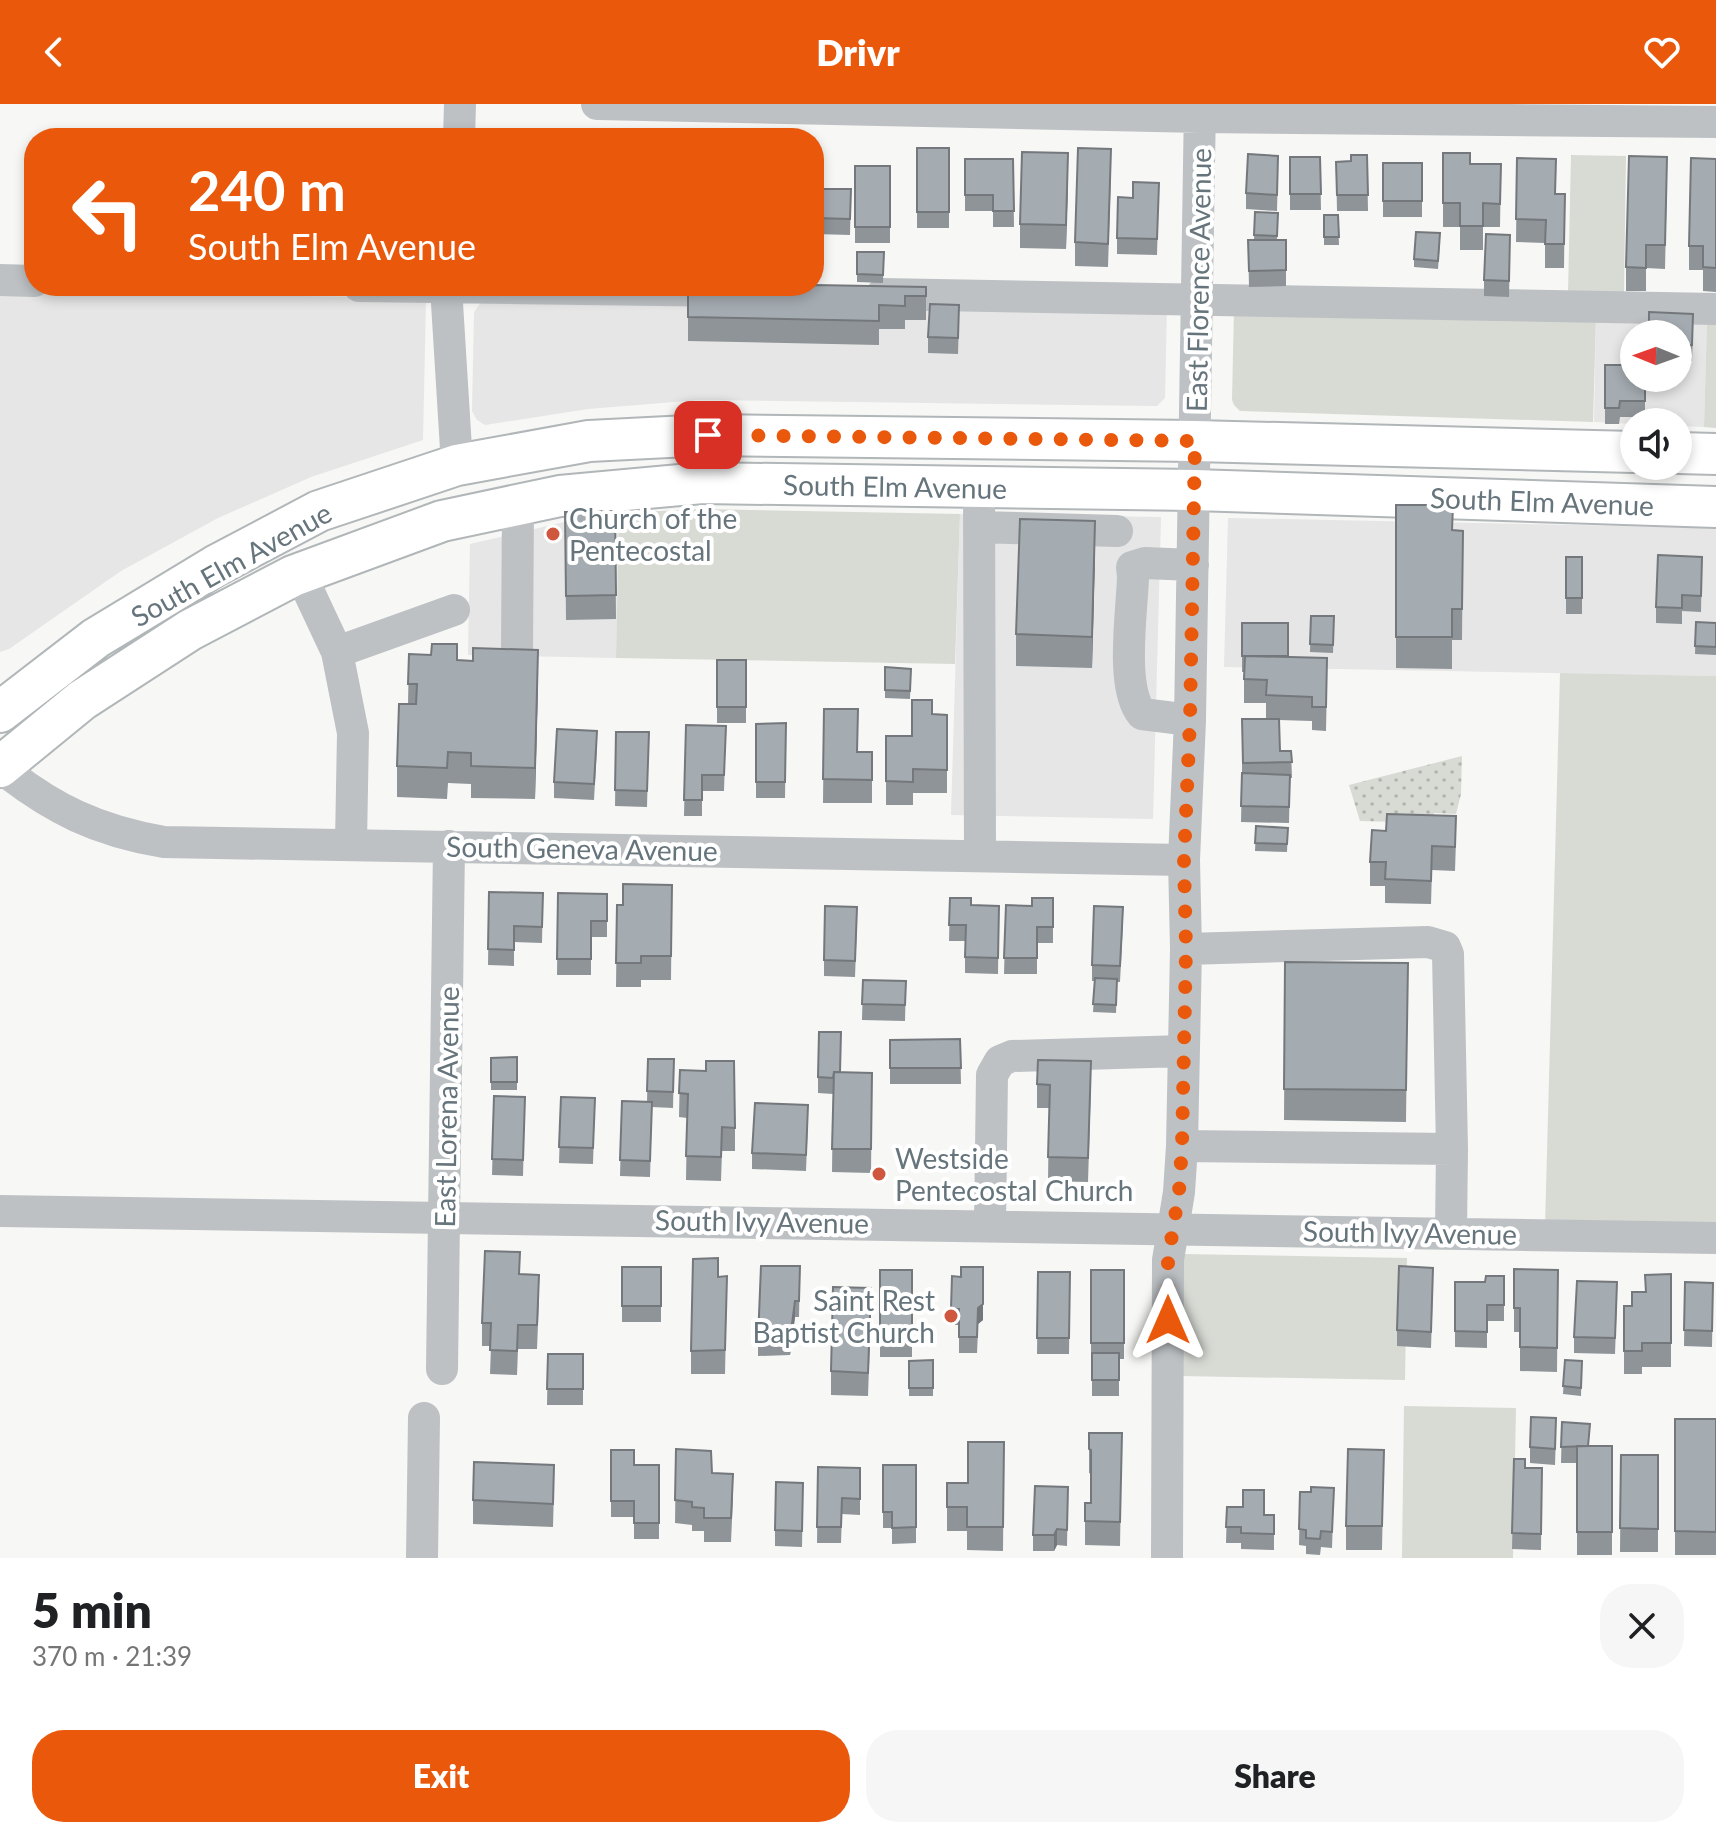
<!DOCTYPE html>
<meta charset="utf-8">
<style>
:root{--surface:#fff;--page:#f6f6f6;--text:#202124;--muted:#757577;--accent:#ea580c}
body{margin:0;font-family:Lato,sans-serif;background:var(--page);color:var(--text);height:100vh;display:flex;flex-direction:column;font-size:30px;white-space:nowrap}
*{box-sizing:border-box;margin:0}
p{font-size:26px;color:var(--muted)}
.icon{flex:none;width:44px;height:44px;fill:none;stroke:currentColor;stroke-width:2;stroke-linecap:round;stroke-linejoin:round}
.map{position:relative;height:1454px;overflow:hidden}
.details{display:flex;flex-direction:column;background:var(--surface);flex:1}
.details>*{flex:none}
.guide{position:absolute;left:24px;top:24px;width:800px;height:168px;border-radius:32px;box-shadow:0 4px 12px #0003;background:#ea580c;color:#fff;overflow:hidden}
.needle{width:52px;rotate:271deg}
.buttons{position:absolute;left:1620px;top:216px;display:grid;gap:16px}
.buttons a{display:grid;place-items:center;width:72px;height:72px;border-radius:50%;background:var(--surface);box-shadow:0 4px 12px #0003;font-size:40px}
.pin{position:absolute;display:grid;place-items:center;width:68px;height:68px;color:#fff;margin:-34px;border-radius:16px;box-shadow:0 4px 12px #0006}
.me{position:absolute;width:88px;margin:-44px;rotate:0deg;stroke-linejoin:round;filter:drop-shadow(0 0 6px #0008)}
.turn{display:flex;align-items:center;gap:28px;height:168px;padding:0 32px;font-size:36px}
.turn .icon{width:104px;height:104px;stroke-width:2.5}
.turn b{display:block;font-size:56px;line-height:68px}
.round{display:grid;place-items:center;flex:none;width:84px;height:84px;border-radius:32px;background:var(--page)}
.headline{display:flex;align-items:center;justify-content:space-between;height:136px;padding:0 32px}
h1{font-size:48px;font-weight:800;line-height:60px}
.button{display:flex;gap:16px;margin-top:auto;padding:16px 32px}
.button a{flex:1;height:92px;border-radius:32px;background:var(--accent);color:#fff;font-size:32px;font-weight:800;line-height:92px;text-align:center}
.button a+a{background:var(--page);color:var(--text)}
header{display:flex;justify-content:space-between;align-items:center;height:104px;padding:0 32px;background:var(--accent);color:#fff;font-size:36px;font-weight:800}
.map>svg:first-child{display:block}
.built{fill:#e5e6e5;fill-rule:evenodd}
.green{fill:#d7dbd4}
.park{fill:url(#park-dots)}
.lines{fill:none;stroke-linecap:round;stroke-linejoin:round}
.major-casing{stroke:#b1b6b8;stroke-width:44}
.minor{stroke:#bdc1c4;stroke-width:32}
.major{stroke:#fff;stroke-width:40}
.wall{fill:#8e9498}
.shaded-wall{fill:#74787c}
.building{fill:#a5acb1;stroke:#74787c;stroke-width:2}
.route{stroke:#ea580c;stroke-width:14;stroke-dasharray:0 25.2}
.poi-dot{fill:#ce573e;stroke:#fff;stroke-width:3}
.labels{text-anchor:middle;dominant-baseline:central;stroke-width:8;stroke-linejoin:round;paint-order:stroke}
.street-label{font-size:28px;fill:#66747c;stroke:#fff}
.poi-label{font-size:28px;fill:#66747c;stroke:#fff;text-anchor:start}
</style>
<header><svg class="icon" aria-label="back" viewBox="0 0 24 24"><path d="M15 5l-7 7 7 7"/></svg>Drivr<svg class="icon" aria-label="heart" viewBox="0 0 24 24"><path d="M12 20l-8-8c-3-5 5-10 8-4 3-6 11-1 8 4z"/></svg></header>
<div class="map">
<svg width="1716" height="1454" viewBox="0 0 1716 1454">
<defs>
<pattern id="park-dots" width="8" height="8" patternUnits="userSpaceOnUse" patternTransform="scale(2)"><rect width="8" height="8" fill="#d7dbd4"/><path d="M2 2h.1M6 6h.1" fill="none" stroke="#b2b6b1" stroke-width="1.8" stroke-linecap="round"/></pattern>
</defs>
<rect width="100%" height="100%" fill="#f7f7f5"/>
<path class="built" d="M0,187l426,7 -3,142 -112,37 -93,41 -97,53 -112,78 -9,3z
M482,197l685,5 -2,92 -8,8 -458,-6 -111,9 -103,16 -8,-5 -5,-9 2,-99z
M1596,213l111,3 -3,107 -26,-1v-4h-44v2l-40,-2zM1634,230h44v44h-44z
M619,409l-3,145 -148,-3 2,-111 103,-24z
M960,410l201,3 -8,302 -202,-4z
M1228,414l488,10v148l-492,-9z"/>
<path class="green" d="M1571,51l55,1 -2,140 -56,-2z
M1234,204l362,9 -3,105 -353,-11 -6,-6 -2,-5z
M1707,216h9v108l-12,-1z
M702,405l258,5 -5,150 -339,-6 3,-145z
M1560,569l156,3v553l-171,-2z
M1182,1150l225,4 -2,122 -224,-4z
M1404,1302l112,2 -3,150h-111z"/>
<path class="park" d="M1462,652l-1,38 -5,20 -22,-1 -1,10 -73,-2 -11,-36z"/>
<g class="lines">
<g class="major-casing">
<path id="major" d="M1678,349l38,1
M0,608l96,-74 119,-72 104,-55 138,-46 132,-24 119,-6 487,6 439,11
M0,663l82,-67 108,-70 103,-54 149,-55 118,-25 142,-13 492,7 522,17"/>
</g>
<path class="minor" d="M597,0l603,13 516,5
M459,34l1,-34
M0,176l34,1
M359,182l373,5
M446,183l11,178
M882,190l834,15
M979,383l1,368
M979,423l138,4
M300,469l37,79 16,81 -2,110
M517,547l1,-146
M337,548l117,-42
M1190,616l-48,-6c-22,-26 -10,-102 -9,-137l-1,-10 13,-4 48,2
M0,663c52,42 98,64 164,75l1020,18
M1186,845l242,-7 17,5 3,7 4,195 -1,83
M1182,1042l270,3
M0,1107l1716,27
M990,1121l2,-150 8,-14 12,-5 172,-5
M442,1265l7,-523
M422,1454l2,-140
M1167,1454l1,-298 11,-68 3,-46 4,-197 -2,-89 6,-140 10,-616"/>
<use href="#major" class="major"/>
</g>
<path class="wall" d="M917,44h32v80h-32z
M1443,49l27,11h31l-1,63h-17v23h-23v-23h-17z
M1367,51l1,56h-31l-1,-49 15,-1z
M1290,53h30l1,53h-31z
M1517,54l38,36h10l-1,74h-19v-25l-29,-1z
M965,55h48l1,68h-21v-16h-28z
M1716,55v133l-13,-1v-21h-14v-24z
M1383,59h39v54h-39z
M855,62h35v77h-35z
M1111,68l-3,95 -33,-1v-24z
M1278,68l-1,39 -31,-2v-16z
M1068,73l-2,72 -46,-1v-24z
M1667,76l-2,89 -19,-1v23h-20v-24z
M1159,79l-2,72 -40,-1v-16l16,-40z
M814,85h37l-1,46 -35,-1z
M1255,108l23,1 -1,27h9v46l-37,1 -1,-47h6z
M1324,111h14l1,30h-15z
M1440,138l-2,27 -24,-2v-8z
M1510,147l-1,46 -25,-1v-16z
M884,148l-1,31 -26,-1v-8z
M688,182l238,1v33h-21v9h-26v16l-191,-4z
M959,217l-1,33 -30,-1v-16z
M1693,226l-1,31h-14v-27z
M1605,261l40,13v39h-25l-1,7h-14z
M1396,401l57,25 10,1 -1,109h-10v29l-56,-1z
M615,407l1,108 -50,1 -1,-108z
M1095,448l-3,116 -76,-2v-32z
M1566,453h16v57h-16z
M1702,453l-1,55 -19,-1v13l-26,-1v-16z
M1311,512h23l-1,37 -23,-1z
M1696,518l20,1v32l-21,-1z
M1242,519l46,34 39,25 -1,49 -14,-1v-9l-33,-1 1,31h11l1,27h-2l-1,45 -48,-1 1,-49v-54h24v-16h-22v-31h-2z
M409,550l48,6 81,21 -3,118 -64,-1v-14l-23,-1 -1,16 -50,-2v-31l11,-62z
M717,556h29v63h-29z
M885,563l26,2 -1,30 -25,-1z
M824,605l33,43h15v51h-49z
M932,610l15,1v78h-34v12h-27v-69h26z
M786,619l-1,75h-29v-74z
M686,621l40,1 -2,65h-22v25h-18z
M616,628h33l-2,75 -32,-1z
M597,643l-3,53 -40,-2v-16z
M1256,722l32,2 -1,24 -32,-1z
M1456,736l-1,31 -23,-1 -1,34 -46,-1v-17h-15v-24z
M672,781l-1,95h-30v7h-25l1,-82h6z
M489,788l54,1 -1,50 -28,-1v24l-26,-1z
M558,789l49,1v43h-16v38h-34z
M950,794l21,7 28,1 -1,68 -33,-1v-32h-16z
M1053,794v45h-16v31h-33l2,-69 26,1z
M857,819l-2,54 -31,-1v-16z
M1123,819l-3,59h-3l-1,31 -23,-1 2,-31h-3v-16z
M1285,858l123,1 -2,159 -122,-2z
M863,876l43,1 -1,40 -43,-1z
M960,935l1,45h-71v-44z
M517,953v33h-26v-32z
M648,955h26l-1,49 -21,-1 -2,70 -30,-1 2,-75 25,1z
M680,966l55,58v23h-13l-1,30 -35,-1 1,-62 -8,-1z
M840,968l32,1 -1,100 -39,-1 1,-78 -15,-1v-16z
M1037,980l54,1 -3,97 -40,-1 1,-73h-12z
M494,992l31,1 -2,79 -31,-1z
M561,993l34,1 -2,66 -34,-1z
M808,1017l-2,50 -54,-2v-16z
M800,1162l-1,51h-4l-5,38 -32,1v-16z
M622,1163h39v55h-39z
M1514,1165l44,1 -1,102 -37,-1v-39h-6z
M880,1166h32v87h-32z
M1091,1166h33v89h-5v37h-27v-37h-1z
M1038,1168h32l-1,82h-32z
M520,1170l19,25 -2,50h-19l-1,26 -27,-1 1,-28h-9v-23z
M1671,1170v93h-29v7h-18v-68h8l14,-14z
M727,1172l-2,98h-34v-23l27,-74z
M952,1172l31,44 -5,4 -1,29h-18v-28h-8z
M1504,1172v45h-17v27l-32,-1v-65h30z
M1685,1178l28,1 -1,64 -28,-1z
M1433,1180l-2,64 -34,-2v-16z
M1617,1194l-2,56 -41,-1v-16z
M871,1208l-3,84 -37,-1v-24z
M548,1250h35v51h-36z
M933,1256v36h-24v-35z
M1565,1256l17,1 -1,35 -18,-2z
M1675,1315h41v136h-41z
M1562,1318l27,24h23v109h-35v-92h-16z
M1089,1329h33l-2,113 -35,-1v-42h6v-29l-2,-1z
M1556,1330l-1,31 -25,-2v-16z
M1004,1338l-1,109 -36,-1v-19h-20v-48h21z
M676,1345l36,24 21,25 -2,44h-27v-11h-12v-6l-17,-2z
M611,1346l23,15h25v74h-25v-22h-23z
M1384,1346l-2,100h-36v-24z
M1621,1351h37v97h-38z
M1514,1355l11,9h17l-1,82 -29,-1z
M883,1361h33v78l-24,1v-16h-9z
M818,1363l42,1v47l-18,-1 -1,29h-24z
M803,1379l-1,64 -27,-1v-16z
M1068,1383l-1,59 -10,-1 -3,6h-21v-16z
M1334,1384l-2,60 -11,-1 -1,8 -14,-1v-8l-7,-1 1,-53h11z
M554,1385l-1,38 -80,-3v-24z
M1227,1403l37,8h10v35l-33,-1v-6h-15z"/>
<path class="shaded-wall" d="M1068,49v24l-2,72v-24z
M1095,417v31l-3,116v-31z
M538,546v31l-3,118v-31z
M983,1163v53l-5,4 -1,29 1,-45z
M795,1197v16l-5,38v-16z
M1057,1425v16l-3,6v-16z"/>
<path class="building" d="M917,44h32v64h-32z
M1078,44l33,1 -3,95 -33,-2z
M1022,48l46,1 -2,72 -46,-1z
M1443,49h27v11h31l-1,40 -17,-1v23h-23v-23h-17z
M1248,50l30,2 -1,39 -31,-2z
M1351,51h16l1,40h-31l-1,-33 15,-1z
M1629,52l38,1 -2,88h-19v23l-20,-1z
M1290,53h30l1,37h-31z
M1517,54l39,1 -1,35h10l-1,50h-19l1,-24 -30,-1z
M1691,54l25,1v109l-13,-1v-21h-14z
M965,55h48l1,52h-21v-16h-28z
M1383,59h39v38h-39z
M855,62h35v61h-35z
M1133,78l26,1 -2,56 -40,-1 1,-41 15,1z
M814,85h37l-1,30 -35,-1z
M1255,108l23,1 -1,23 -23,-1z
M1324,111h14l1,22h-15z
M1416,128l24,1 -2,28 -24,-2z
M1486,130l24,1 -1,46 -25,-1z
M1248,136h38v30l-37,1z
M857,148h27l-1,23 -26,-1z
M814,181l112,2v9h-21v10l-26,-1v16l-191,-4v-31h126z
M930,200l29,1 -1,33 -30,-1z
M1649,208l44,2 -1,31h-14v-11h-29z
M1605,261h29v13h11v23h-25l-1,7h-14z
M1396,401h57l-1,25 11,1 -1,78h-10v28h-56z
M615,407l1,84 -50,1 -1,-84z
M1020,415l75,2 -3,116 -76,-3z
M1658,451l44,2 -1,39 -19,-1v13l-26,-1z
M1566,453h16v41h-16z
M1311,512h23l-1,29 -23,-1z
M1696,518l20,1v24l-21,-1z
M1242,519h46v33h-46z
M432,540h25v16l16,1v-13l65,2 -3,118 -64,-2v-13l-23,-1 -1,16 -50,-2 2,-62h17l1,-20h-9l1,-30 22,1z
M1245,552l82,2 -1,49h-14v-10l-46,-2 1,-15 -23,-1z
M717,556h29v47h-29z
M885,563l26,2 -1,22 -25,-1z
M912,596h20v14l15,1v55l-34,-1v13l-27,-1v-45h26z
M824,605h34l-1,43h15v28l-49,-1z
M1242,615h37l1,32h11l1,11 -49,1z
M786,619l-1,59h-29v-58z
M686,621l40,1 -2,49h-22v25h-18z
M557,625l40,2 -3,53 -40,-2z
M616,628h33l-2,59 -32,-1z
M1242,669l48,2 -1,32 -48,-1z
M1387,710l69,2 -1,31 -23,-1 -1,35 -46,-2 1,-17h-16l2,-32 14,1z
M1256,722l32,2 -1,16 -32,-1z
M623,780l49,1 -1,71h-30v7h-25l1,-58h6z
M489,788l54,1 -1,34 -28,-1v24l-26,-1z
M558,789l49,1v27h-16v38h-34z
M950,794h21v7l28,1 -1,52 -33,-1 1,-32h-17z
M1032,794h21v29h-16v31h-33l2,-53 26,1z
M825,802l32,1 -2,54 -31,-1z
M1094,802l29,1 -3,59 -28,-1z
M1285,858l123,1 -2,127 -122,-1z
M1095,874l22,1 -1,26 -23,-1z
M863,876l43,1 -1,24 -43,-1z
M819,928h22l-1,40h-6l-1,6 -15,-1z
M960,935l1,29h-71v-28z
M517,953v25h-26v-24z
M648,955h26l-1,33 -26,-1z
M1038,956l53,1 -3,97 -40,-1 2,-72 -13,-1z
M706,957h28l1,67 -13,-1 -1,30 -35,-1 2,-62 -9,-1 1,-23 26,1z
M834,968l38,1 -1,76h-39z
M494,992l31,1 -2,63 -31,-1z
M561,993l34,1 -2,50 -34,-1z
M622,997l30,1 -2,59 -30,-1z
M755,999l53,2 -2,50 -54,-2z
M485,1147l35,1 -1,22 20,1 -2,50h-19l-1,26 -27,-1 1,-27h-9z
M718,1154v19l9,-1 -2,74 -34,1 2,-92z
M761,1162h39l-1,35h-4l-5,38 -32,1z
M1399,1162l34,2 -2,64 -34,-2z
M622,1163h39v39h-39z
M961,1163h22v37l-5,4 -1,29h-18v-28h-8l1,-33 9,1z
M1514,1165l44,1 -1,78 -37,-1v-39h-6z
M880,1166h32v71h-32z
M1091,1166h33v73h-33z
M1038,1168h32l-1,66h-32z
M1671,1170v69h-29v8h-18v-45h8v-14h14l-1,-17z
M1486,1172h18v29h-17v27l-32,-1v-49h30z
M1577,1177l40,1 -2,56 -41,-1z
M1685,1178l28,1 -1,48 -28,-1z
M833,1183l38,1 -3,85 -37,-2z
M1092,1249h27v27h-27z
M548,1250h35v35h-36z
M933,1256v28h-24v-27z
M1565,1256l17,1 -1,27 -18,-2z
M1531,1313l25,1 -1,31 -25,-2z
M1675,1315h41v113l-41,-1z
M1562,1318l28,2 -2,22 -27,1z
M1089,1329h33l-2,89 -35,-1v-18h6v-53l-2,-1z
M968,1338h36l-1,85h-36v-20h-20v-24h21z
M1577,1342h35v86h-35z
M676,1345l35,2 1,22 21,1 -2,44h-27v-10l-12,-1v-5l-17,-2z
M1348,1345l36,1 -2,76h-36z
M611,1346h23v15h25v58h-25v-22h-23z
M1621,1351h37v74l-38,-1z
M1514,1355h11v9h17l-1,66 -29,-1z
M474,1358l80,3 -1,39 -80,-4z
M883,1361h33v62l-24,1v-16h-9z
M818,1363l42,1v31l-18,-1 -1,29h-24z
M776,1378l27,1 -1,48 -27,-1z
M1035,1382l33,1 -1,43 -10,-1 -3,6h-21z
M1311,1383l23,1 -2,44 -11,-1 -1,8 -14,-1v-8l-7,-1 1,-37h11z
M1243,1386h21v25h10v19l-33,-1v-6h-15l1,-20h16z"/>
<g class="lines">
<path class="route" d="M708,331l487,6 -5,279 -6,140 2,89 -4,197 -3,46 -11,68v60"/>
</g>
<g class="poi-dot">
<circle cx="553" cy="430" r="8"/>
<circle cx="879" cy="1070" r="8"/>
<circle cx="951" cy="1212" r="8"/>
</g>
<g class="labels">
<g class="street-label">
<text transform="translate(1198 176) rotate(-89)">East Florence Avenue</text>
<text transform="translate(895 382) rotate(1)">South Elm Avenue</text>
<text transform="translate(1542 397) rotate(2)">South Elm Avenue</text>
<text transform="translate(231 460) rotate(-29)">South Elm Avenue</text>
<text transform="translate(582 744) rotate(1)">South Geneva Avenue</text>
<text transform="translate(446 1003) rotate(-89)">East Lorena Avenue</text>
<text transform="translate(762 1117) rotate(1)">South Ivy Avenue</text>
<text transform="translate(1410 1128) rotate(1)">South Ivy Avenue</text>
</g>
<g class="poi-label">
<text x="569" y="414">Church of the<tspan x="569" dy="32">Pentecostal</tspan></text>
<text x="895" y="1054">Westside<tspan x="895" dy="32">Pentecostal Church</tspan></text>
<text x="935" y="1196" text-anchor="end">Saint Rest<tspan x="935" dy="32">Baptist Church</tspan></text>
</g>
</g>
</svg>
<div class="buttons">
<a><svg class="needle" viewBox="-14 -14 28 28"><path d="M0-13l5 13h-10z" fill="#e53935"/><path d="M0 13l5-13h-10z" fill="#757577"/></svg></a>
<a><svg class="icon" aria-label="sound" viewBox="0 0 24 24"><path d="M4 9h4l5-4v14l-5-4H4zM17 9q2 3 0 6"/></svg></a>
</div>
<div class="pin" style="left:708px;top:331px;background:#d93025"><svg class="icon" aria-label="arrive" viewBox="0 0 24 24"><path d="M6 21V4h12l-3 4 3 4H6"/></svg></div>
<svg class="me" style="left:1168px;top:1216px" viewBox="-20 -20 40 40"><path d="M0-17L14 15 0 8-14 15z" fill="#ea580c" stroke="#fff" stroke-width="4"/></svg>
<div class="guide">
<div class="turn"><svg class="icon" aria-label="left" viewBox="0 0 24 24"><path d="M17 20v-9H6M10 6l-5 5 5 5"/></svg><div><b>240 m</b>South Elm Avenue</div></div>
</div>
</div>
<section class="details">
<div class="headline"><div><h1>5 min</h1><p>370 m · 21:39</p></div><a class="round"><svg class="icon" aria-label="close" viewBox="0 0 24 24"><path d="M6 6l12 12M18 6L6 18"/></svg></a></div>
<div class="button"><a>Exit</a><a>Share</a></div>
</section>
